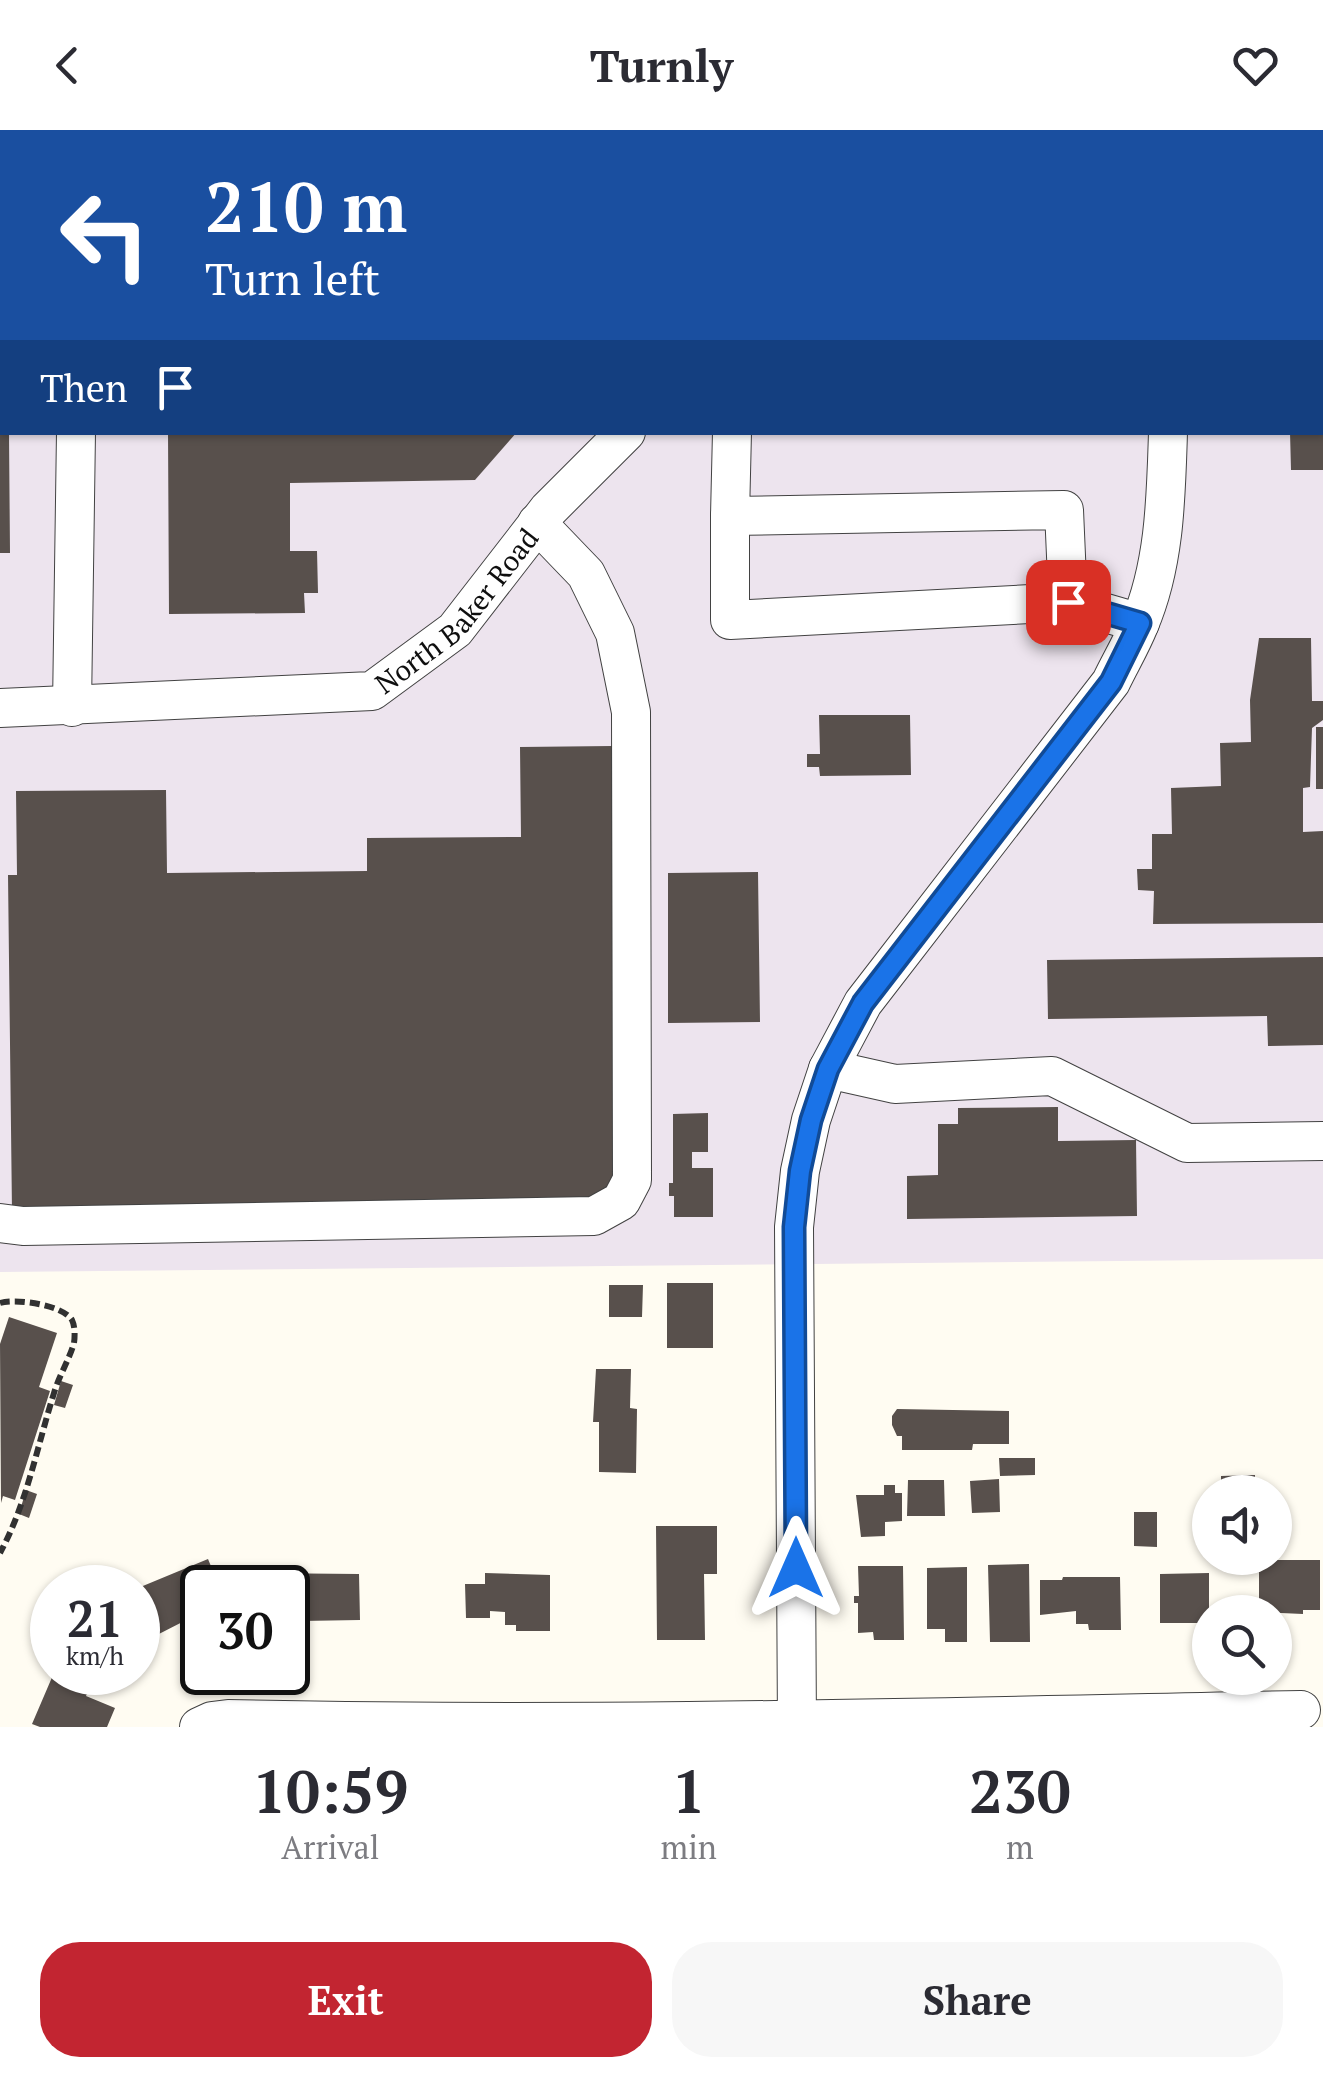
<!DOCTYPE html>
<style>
:root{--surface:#fff;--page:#f7f7f7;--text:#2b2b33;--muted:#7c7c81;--accent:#c22531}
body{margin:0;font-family:"PT Serif",serif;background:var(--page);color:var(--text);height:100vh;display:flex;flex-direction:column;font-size:38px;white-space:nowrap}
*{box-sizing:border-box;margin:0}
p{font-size:32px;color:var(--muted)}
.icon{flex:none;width:55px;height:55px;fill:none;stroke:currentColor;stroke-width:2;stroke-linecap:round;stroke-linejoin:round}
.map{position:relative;height:1597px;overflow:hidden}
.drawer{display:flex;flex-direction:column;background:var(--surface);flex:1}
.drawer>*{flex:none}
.hud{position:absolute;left:0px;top:0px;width:1325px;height:305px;box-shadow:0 2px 8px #0004;background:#1a4fa0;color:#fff;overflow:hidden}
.fabs{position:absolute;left:1192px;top:1345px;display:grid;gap:20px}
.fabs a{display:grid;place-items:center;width:100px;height:100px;border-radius:50%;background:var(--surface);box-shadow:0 2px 8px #0004;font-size:50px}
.speed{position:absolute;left:30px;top:1435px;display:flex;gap:20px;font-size:50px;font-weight:700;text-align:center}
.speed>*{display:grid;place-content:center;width:130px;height:130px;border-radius:50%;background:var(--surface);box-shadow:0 2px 8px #0004;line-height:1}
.speed small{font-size:25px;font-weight:400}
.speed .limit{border:5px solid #111;border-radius:15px;background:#fff;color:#111}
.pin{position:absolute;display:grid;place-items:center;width:85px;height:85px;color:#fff;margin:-42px;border-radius:20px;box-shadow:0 5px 15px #0006}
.me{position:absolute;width:110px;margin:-55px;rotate:0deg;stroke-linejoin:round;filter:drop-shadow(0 0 8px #0008)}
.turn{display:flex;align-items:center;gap:35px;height:210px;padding:0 40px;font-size:45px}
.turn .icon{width:130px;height:130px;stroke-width:2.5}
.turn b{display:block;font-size:70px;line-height:85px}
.then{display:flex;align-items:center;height:95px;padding:0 40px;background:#0003;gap:20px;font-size:38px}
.eta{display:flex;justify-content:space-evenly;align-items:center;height:170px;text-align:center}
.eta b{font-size:60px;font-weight:600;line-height:70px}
.primary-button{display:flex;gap:20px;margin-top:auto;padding:20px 40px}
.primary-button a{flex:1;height:115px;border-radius:40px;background:var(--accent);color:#fff;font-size:40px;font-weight:600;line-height:115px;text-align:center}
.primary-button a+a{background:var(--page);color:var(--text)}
header{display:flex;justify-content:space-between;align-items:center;height:130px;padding:0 40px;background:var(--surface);font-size:45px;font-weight:600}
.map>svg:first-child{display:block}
.industrial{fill:#ede4ee}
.building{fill:#58504c}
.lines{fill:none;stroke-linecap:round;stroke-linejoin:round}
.minor-casing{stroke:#424242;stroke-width:40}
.path{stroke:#313131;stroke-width:6;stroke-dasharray:10 5;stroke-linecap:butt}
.minor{stroke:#fff;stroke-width:38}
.route-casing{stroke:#114b97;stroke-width:25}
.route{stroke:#1a73e8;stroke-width:18}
.labels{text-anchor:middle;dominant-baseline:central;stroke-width:10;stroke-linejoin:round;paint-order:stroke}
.street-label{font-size:28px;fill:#0f0f0f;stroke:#fff}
</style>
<header><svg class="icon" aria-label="back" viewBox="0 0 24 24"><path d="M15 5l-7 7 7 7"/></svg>Turnly<svg class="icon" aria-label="heart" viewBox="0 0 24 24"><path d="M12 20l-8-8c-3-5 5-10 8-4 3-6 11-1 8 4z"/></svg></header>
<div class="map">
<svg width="1323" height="1597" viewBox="0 0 1323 1597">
<rect width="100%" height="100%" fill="#fffcf2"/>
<path class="industrial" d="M0,0h1143l-1141,2v300h1320l1,-198v1025l-1323,13z"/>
<path class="building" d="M168,302h349l-42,48 -185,3v68h27l1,42h-14l1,20 -136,1z
M1290,302h33v38h-32z
M0,304h9l1,119h-10z
M1259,508h52l1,63h11v19l-11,8 -2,59 -7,1v44l20,-1v92l-170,1 1,-33 -16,-1 -1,-21h15v-35h20l-1,-46 50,-2 -1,-43 31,-1 -1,-42z
M819,585h91l1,60 -91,1 -1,-9h-12v-13h13z
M1316,597h7v62h-7z
M612,616l5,437 -21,23 -584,6 -4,-337h9l-1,-84 150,-1 1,83 200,-2v-33l154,-1 -1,-90z
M758,742l2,150 -92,1v-150z
M1323,827v88l-55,1 -1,-30 -219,3 -1,-59z
M1058,977v34l78,-1 1,76 -230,3v-43l31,-1v-51h20v-16z
M708,983v39h-16v16h21v49h-39v-21h-5v-13h4v-69z
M667,1153h46v65h-46z
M609,1155h34l-1,32h-33z
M9,1187l48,16 -18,54 11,4 -35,109 -12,-4 -2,7 -1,-159z
M596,1239h35l-1,39 7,1 -1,64 -37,-1v-50h-6z
M61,1251l12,4 -8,23 -11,-3z
M897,1279l112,2v33h-36l-1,6h-70v-14h-5l-5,-11v-9z
M999,1328h36v17l-35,1z
M1255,1345v17h-34v-16z
M999,1349l1,33 -28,1 -2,-32z
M908,1350h36l1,36h-38z
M884,1355h11v8h7v28l-17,1v14l-24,1 -5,-42h28z
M26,1360l11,4 -8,24 -10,-4z
M1134,1382h23v35l-23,-1z
M656,1396h61v48h-13l1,66h-48z
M208,1429l12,29h-18v17l-6,3 2,6 -43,22 -2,-3 -15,6v-51z
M1259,1430h61v50h-17v4l-44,-2z
M1029,1434l1,78h-40l-2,-77z
M858,1436h45l1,74h-30l-1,-8 -15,1v-30h-4v-7h5z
M967,1437v75h-22v-13h-18v-61z
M242,1443l117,1 1,46 -59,1v3h-13v-36h-46z
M485,1443l65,2v56h-34v-6h-11v-13l-15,-1v7h-24l-1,-34h20z
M1209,1443v50h-49v-49z
M1063,1447h57l1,53h-32l-1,-6h-12v-13l-36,4v-35h22z
M46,1542h50l-10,24 29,12 -8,19h-67l-8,-3 21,-49z"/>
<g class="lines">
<g class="minor-casing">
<g id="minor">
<path d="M579,0v2"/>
<path d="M758,0v2"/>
<path d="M80,2v-2"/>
<path d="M1170,2v-2"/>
<path d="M0,228h2"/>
<path d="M732,302l-2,84 334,-6 4,92 72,21"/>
<path d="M730,386v104l338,-18"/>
<path d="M72,577l4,-275"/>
<path id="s1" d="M0,578l372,-17 83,-61 93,-120 78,-78"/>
<path d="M828,939l67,15 157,-8 135,67 136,-2"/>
<path d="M0,1093l23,3 571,-10 27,-15 11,-21 -1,-468 -16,-79 -29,-59 -49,-51"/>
<path d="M199,1597l13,-6 16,-2c358,8 716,-2 1073,-9"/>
<path d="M797,1597l-3,-500 6,-56 11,-51 17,-51 35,-66 248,-321c9,-19 20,-37 28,-57 26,-60 27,-128 29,-193"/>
</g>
</g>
<path class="path" d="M0,1173c16,-5 63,2 72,17 3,6 3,16 2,23 -5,17 -15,33 -20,50 -17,54 -27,110 -54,160"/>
<use href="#minor" class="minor"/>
</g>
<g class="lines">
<g class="route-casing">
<path id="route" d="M796,1438l-2,-341 6,-56 11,-51 17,-51 35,-66 248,-321 29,-59 -72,-21"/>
</g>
<use href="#route" class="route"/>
</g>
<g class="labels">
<g class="street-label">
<text stroke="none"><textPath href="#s1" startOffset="490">North Baker Road</textPath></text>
</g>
</g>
</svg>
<div class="fabs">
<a><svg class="icon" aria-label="sound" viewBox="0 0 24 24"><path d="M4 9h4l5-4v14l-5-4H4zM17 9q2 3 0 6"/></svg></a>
<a><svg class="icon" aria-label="search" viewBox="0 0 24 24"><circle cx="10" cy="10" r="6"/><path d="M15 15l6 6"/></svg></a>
</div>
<div class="speed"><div>21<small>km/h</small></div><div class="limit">30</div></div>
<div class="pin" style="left:1068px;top:472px;background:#d93025"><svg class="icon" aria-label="arrive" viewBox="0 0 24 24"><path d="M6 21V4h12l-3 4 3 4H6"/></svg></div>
<svg class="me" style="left:796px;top:1438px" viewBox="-20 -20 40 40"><path d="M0-17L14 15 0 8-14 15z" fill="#1a73e8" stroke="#fff" stroke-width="4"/></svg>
<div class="hud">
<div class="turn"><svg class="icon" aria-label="left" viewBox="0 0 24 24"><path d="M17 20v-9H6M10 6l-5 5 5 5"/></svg><div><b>210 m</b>Turn left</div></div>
<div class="then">Then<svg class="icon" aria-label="arrive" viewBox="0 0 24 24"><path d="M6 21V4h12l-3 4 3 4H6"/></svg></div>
</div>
</div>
<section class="drawer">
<div class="eta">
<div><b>10:59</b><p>Arrival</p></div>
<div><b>1</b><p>min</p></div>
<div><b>230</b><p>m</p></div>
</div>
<div class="primary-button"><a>Exit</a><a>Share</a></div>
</section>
